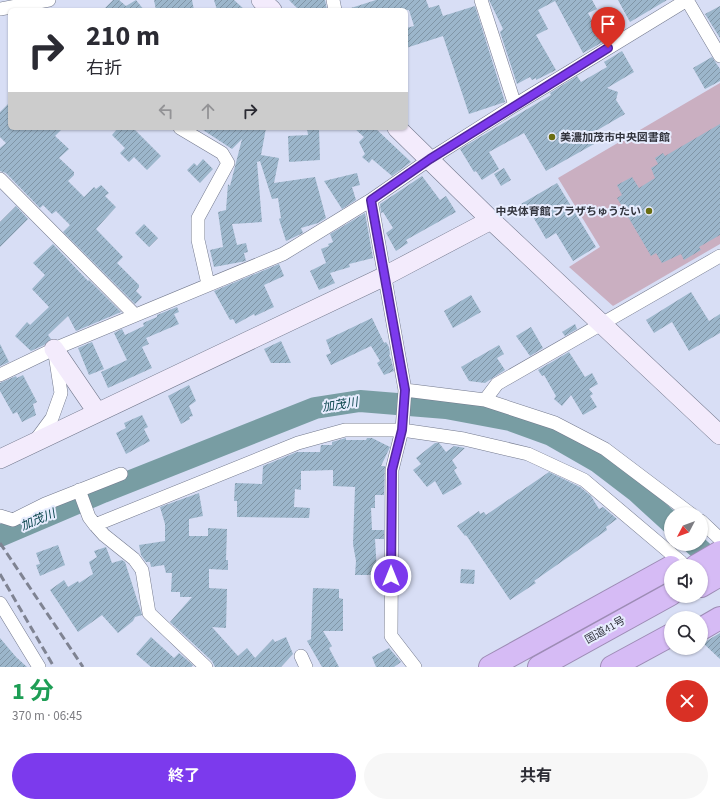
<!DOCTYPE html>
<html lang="ja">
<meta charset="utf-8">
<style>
:root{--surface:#fff;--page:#f7f7f7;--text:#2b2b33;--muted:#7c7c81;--accent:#7c3aed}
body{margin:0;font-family:"Source Sans 3","Noto Sans JP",sans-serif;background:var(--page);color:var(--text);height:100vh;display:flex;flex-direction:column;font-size:15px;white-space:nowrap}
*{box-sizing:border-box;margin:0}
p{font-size:13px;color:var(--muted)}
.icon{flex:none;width:22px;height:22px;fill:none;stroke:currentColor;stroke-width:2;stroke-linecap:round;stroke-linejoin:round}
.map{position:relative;height:667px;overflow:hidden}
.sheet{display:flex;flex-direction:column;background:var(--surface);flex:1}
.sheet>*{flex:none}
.top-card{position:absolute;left:8px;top:8px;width:400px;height:122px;border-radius:6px;box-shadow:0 1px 3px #0004;background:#fff;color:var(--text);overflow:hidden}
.needle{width:26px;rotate:229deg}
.fabs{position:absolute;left:664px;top:507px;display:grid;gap:8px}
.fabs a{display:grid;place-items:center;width:44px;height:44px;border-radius:50%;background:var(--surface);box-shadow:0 1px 3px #0004;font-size:20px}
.pin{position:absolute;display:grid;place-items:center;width:34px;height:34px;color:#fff;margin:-41px -17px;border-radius:50% 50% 50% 0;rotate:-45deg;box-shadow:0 0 4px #0007}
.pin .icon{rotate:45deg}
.me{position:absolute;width:44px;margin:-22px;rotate:0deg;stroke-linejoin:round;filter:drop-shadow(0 0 3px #0008)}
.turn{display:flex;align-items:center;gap:14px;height:84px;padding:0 12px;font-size:18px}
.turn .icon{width:52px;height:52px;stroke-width:2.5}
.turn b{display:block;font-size:28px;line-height:34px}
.lanes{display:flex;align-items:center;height:38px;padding:0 12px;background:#0003;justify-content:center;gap:20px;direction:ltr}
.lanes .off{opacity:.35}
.round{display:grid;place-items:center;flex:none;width:42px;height:42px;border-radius:21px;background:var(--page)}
.summary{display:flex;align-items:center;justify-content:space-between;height:68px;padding:0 12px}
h1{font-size:24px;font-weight:700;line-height:30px;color:#1e9e55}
.button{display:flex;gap:8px;margin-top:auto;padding:8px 12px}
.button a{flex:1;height:46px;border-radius:24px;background:var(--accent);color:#fff;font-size:16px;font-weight:700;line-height:46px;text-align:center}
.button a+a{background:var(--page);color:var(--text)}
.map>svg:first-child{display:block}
.garden{fill:#caafc1}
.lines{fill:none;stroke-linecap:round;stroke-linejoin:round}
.river{stroke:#789da3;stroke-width:22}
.building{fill:url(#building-hatch)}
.street-casing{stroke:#73798d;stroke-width:14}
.secondary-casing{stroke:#73798d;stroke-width:20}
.highway-casing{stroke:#9d8cb5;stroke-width:24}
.street{stroke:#fff;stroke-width:13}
.secondary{stroke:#f3ebfc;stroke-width:19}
.highway{stroke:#d6bbf5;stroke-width:22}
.rail{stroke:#7f8392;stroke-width:3;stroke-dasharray:8 4;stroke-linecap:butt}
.route-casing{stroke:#51269a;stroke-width:10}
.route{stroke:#7c3aed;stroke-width:7}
.poi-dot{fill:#6a6e12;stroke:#e7ecfe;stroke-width:1.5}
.labels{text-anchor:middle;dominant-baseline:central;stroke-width:4;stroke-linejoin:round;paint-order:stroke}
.poi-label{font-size:11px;font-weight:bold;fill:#33353e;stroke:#e7ecfe;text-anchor:start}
.street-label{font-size:11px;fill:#33353e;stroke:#e7ecfe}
.water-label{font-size:12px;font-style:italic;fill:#09444c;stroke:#e7ecfe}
</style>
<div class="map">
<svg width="720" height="667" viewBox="0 0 720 667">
<defs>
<pattern id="building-hatch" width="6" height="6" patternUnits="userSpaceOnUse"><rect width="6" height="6" fill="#9cb6cb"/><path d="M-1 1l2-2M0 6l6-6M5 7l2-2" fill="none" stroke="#8095a6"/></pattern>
</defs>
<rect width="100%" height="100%" fill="#d8def5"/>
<path class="garden" d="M720,83v161l-107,62 -44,-39 31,-20 -42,-69z"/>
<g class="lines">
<path class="river" d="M0,536l103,-44 212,-84 45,-7 86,7 64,12 41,15 47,27 38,29 35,32
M694,544l26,24"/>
</g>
<path class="building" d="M113,0h6l7,6 10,-6 8,10h-41z
M154,0h38l2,10h-38z
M214,0h20l11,10h-28z
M289,0h36l2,10h-28z
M376,0h50l3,8 10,-3 4,11 32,-10 30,96 -36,12 -26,-78 -37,12v-20l8,-2 -5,-16h-58v-2z
M489,0h103l5,9 -9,4 15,29 -20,11 -28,-52 -17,9 10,19 -12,6 20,35 -20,10v-2l-4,2 -2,-3 -13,7 -17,-52 3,-3z
M618,0h49l-37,22z
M720,6v32l-15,-24z
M622,51l12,21 -27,16 11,4 -2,8 9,14 -36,21 5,9 -48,27 -22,-38 -35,19 10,17 -17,11 -6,-9 -2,1 -14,-23 91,-54 -1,-2 27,-17 4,6 26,-15 -3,-5z
M712,57l8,12v12l-15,8 -12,-21z
M10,102v26h53l-8,8 14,13 -10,9 15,14v3l-6,6 16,16 10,-10 2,2 5,-4 8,8 -4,3 11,11 -20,22 27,28 -6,6 22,22v2l-3,4 6,6 -7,7 -72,-72 7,-7 -14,-14 -4,3 -9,-9 -3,3 -34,-35 -6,-2v-23l6,-5 -6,-6v-25z
M720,124v111l-21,12 2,3 -17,10 -3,-6 -19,9 -6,-10 -5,3 -34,-58 5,-3 -5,-10 15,-8 7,11 16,-10 -4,-10 7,-4 -3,-6 8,-5 2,3z
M118,128h15l28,28 -14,14 -13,-13 -5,5 -9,-9 5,-5 -13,-13z
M200,128h66l-5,27 18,3 -5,25 41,-6 11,41 -8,5 -17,5 2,5 -17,8 -7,-22 2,-1 -3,-20 -6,1 -12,-38 -3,1 5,60 -30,2 5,21 9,-2 2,9 -4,1 2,8 -32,6 -4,-17 13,-3 -5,-35 8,-2 2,-26 2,2 12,-47 -10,10z
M307,128h12l1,32 -31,2 -1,-26 20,-1z
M354,128h21l36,34 -19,14 -20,-17 -3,4 -7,-6 3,-3 -6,-12 5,-5z
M203,159l10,10 -13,14 -13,-13 7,-7 3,3z
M504,168l7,12 -10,6 -7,-12z
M357,173l3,12 -8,2 4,13 -14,9 -18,-28z
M422,176l18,24 6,-4 10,16 -50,28 2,3 -12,8 -10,-18 7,-5 -10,-16 -2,1 -1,-9z
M557,183l39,64 -23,14 -17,-28 -10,6 -14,-24 -3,2 -8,-13z
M16,206l12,13 -28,28v-25z
M365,213l8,45 -24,6 1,3 -20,6 5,10 -16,7 -9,-19 16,-8 -5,-14 8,-3 -1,-2 5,-2 -3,-8z
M144,224l14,14 -9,9 -14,-14z
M53,244l35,37 1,-1 32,32 -45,19 -8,-15 -20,19 3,4 -7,6 -13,6 -16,-15 12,-14 3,3 19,-18 -17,-18 13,-14 -12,-12z
M279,264l5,12 -20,9 10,22 -19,9 -1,-2 -18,10 -3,-5 -3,1 -16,-29z
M691,292l18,29 11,-7v19l-31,18 -17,-29 -18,11 -8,-13z
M471,295l10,17 -28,16 -9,-17z
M177,307l2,5 -5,2 5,10 -33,14 3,6 -7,3 10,21 -44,20 -7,-16 26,-12 -13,-27 8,-4 3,6 19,-9 -1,-3 14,-6v-2z
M372,318l12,25 2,-1 3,5 1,7 -1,1 2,4 3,12 -10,4 -7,-12 3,-2 -9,-15 -40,19 -5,-10 5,-2 -5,-13z
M575,324l2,5 -12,7 -3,-4z
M531,327l12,21 -13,8 -14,-20z
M281,341l10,22h-20l-7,-14z
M92,342l12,27 -15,6 -11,-27z
M0,344l9,18 -9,4z
M499,345l5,9 -7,4 8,12 -20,13 -16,-2 -8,-14z
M569,352l16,25 7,-4 6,11 -9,5 4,5 -3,2 7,11 -14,8 -12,-20 -9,11 -8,-7 2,-3 -12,-21 -2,1 -4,-6z
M23,375l14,27 -4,2 3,11 -14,7 -5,-10 -4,2 -9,-16 -4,-7v-8l16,-7 1,2z
M189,385l7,16 -7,5 4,10 -4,1 1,2 -9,5 -13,-28z
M142,415l6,12 -4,2 6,12 -24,13 -10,-21 10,-5 -2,-5z
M346,438v2h20l1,-2h5l18,9 -9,19h4l-1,29h-9v13h-4l1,22h12v9h-9l2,33h-3v3h-19l1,-14 -3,-17 2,-57 -22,-1v-16l-32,1v19l-6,-1 -1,18 16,1 -1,10 -72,-1v-16h-3l1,-18 27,1 1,-18 34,-14h23l1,-7h11v-3z
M435,443h4l7,9 8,-6 11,2 -13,12 5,8 -3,2 8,14 -19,11 -8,-14 -8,6 -14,-17 8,-6 -5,-6z
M549,472l31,15 11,9 8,13 4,-2 14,12 -11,8 1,3 -73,51 2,2 -26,17 -44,-65 -1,1 -8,-10 22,-15 1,3 4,-2 2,3z
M199,493l4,23 -14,3v17h19v-8l19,1 -1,31h2v10l-19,-1v19l18,1 -1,39 -14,-1 26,29 9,-8 8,10 18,-19 2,3 11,-5 7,17 -12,13h-66l-3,-6 -42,-39 22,-25h-12v-5h-9l1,-19h-6l-2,-8 -13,2 -1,-5h-4l-5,-7 -2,-10 26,-4v-17l-5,-17z
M58,545l7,20 -25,11 -4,-11 4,-1 -4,-11z
M106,547l6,16 10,-3 3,2 17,53 -7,2 -2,4 -15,12 -16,-18 -24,17 -28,-42 14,-10 4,7 10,-6 1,2 14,-9 -4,-12 8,-5 -3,-6z
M461,569l14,1 -1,14 -14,-1z
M313,588l26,1v9l4,1v32h-20l9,15 -3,2 10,19h-17l-15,-26 4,-2z
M720,633v26l-17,-16z
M151,637l23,21 5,-5 14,12 -2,2h-40l-15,-13z
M0,638l16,19 11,10h-27z
M389,648l12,14 -7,5h-18l-4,-10z"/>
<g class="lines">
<g class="street-casing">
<path id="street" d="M333,0l2,10
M481,0l34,105
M687,0l33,56
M0,9l49,-9
M180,128l42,25 6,10 -30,55v22l10,44
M0,179l135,136
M371,200l34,190 -3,40 -10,40 -1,166 24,31
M0,375l54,-26 229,-95 88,-54 59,-41 85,-54 172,-105
M405,390l80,10 70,23 50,26 86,65
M485,400l12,-16 223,-128
M35,441l17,-23 9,-25 -6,-39
M79,490l10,27 6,8 9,10 30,24 8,11 7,43 57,54
M0,516l13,4 32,-16 76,-30
M701,521l19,18
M95,525l203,-82 47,-13h57l62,9 64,15 56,26 97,82
M0,603l39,64
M301,656l5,11"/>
</g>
<g class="secondary-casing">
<path id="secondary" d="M261,0l11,10
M397,128l94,92 229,215
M54,349l43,63
M0,459l383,-182 108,-57"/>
</g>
<g class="highway-casing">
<path id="highway" d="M696,566l24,-14
M701,586l19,-11
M701,629l19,-11
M490,667l181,-100
M539,667l132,-73
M612,667l59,-32"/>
</g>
<use href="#street" class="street"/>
<use href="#secondary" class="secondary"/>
<use href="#highway" class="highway"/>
<path class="rail" d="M0,543l83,124
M0,574l54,93"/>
</g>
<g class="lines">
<g class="route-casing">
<path id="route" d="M391,576l1,-106 10,-40 3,-40 -34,-190 59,-41 178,-111"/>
</g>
<use href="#route" class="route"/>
</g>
<g class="poi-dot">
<circle cx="552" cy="137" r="4"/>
<circle cx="649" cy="211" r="4"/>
</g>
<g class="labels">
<g class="poi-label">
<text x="560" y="137">美濃加茂市中央図書館</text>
<text x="641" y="211" text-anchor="end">中央体育館 プラザちゅうたい</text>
</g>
<g class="street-label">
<text transform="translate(605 630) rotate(-29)">国道41号</text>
</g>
<g class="water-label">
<text transform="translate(340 405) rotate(-9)">加茂川</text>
<text transform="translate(38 520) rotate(-23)">加茂川</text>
</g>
</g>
</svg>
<div class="fabs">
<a><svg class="needle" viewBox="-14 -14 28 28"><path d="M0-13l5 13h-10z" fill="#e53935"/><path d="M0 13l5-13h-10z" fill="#7c7c81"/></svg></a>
<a><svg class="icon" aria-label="sound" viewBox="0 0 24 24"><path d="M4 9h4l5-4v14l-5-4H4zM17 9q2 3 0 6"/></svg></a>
<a><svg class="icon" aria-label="search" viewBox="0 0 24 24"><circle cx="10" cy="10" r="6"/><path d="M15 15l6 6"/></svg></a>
</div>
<div class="pin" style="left:608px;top:48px;background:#d93025"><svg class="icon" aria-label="arrive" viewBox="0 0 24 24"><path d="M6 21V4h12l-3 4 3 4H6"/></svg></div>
<svg class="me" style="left:391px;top:576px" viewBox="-20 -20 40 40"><circle r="17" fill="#7c3aed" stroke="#fff" stroke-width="3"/><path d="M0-11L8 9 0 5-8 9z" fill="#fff"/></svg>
<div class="top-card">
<div class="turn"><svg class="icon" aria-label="right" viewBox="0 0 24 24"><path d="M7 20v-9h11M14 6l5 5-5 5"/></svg><div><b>210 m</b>右折</div></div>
<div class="lanes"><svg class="icon off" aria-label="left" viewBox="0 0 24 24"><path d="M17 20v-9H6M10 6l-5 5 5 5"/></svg><svg class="icon off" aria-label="ahead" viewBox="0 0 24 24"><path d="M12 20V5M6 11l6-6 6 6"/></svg><svg class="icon" aria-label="right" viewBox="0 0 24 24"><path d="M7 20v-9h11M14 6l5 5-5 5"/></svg></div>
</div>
</div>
<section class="sheet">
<div class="summary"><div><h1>1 分</h1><p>370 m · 06:45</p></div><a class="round" style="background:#d93025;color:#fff"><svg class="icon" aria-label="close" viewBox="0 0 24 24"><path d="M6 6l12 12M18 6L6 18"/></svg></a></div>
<div class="button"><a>終了</a><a>共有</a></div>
</section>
